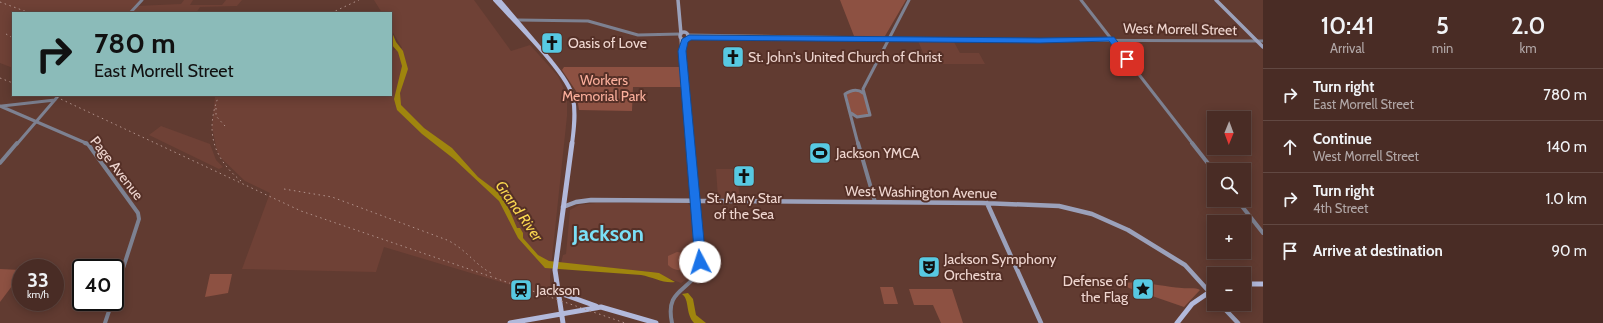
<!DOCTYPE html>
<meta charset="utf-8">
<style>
:root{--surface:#492c25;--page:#50342d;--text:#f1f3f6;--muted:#b1a7a7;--line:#614842}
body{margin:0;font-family:Cabin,sans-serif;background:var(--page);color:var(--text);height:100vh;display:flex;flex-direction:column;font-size:15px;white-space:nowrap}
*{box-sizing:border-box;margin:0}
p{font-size:13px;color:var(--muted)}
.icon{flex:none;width:22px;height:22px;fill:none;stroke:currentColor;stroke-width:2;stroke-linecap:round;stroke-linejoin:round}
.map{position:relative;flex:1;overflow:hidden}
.drawer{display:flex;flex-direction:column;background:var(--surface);width:340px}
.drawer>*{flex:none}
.top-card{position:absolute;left:12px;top:12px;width:380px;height:84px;border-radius:0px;box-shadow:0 2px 10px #0003,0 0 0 1px var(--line);background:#8bbbb9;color:#111;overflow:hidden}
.needle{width:26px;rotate:181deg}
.tools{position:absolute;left:1207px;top:111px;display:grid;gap:8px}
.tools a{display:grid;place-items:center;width:44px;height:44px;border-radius:0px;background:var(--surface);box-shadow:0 2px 10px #0003,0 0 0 1px var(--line);font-size:20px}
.speed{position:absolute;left:12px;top:259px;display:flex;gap:8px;font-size:20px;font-weight:700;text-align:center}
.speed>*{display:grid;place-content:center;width:52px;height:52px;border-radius:50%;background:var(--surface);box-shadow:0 2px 10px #0003,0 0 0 1px var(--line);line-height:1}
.speed small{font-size:10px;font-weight:400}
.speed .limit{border:2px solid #111;border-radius:6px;background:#fff;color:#111}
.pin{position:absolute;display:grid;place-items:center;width:34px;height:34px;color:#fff;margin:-17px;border-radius:8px;box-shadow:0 2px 6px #0006}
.me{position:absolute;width:44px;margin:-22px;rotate:355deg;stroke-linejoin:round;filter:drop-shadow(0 0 3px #0008)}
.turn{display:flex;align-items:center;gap:14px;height:84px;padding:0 16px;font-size:18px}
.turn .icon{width:52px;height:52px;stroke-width:2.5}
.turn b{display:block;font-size:28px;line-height:34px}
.eta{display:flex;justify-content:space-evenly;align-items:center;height:68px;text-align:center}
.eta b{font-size:24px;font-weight:600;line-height:28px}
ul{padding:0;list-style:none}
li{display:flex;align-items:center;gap:12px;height:52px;padding:0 16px;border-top:1px solid var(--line)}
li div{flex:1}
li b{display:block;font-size:15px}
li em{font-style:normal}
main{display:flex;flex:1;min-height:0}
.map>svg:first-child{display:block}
.built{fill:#6f4136}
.green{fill:#8d5142}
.water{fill:#9f850e}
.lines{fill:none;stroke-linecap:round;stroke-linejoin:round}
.tertiary-far1{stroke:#7d8191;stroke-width:3}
.tertiary{stroke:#7d8191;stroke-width:4}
.secondary-far1{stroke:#9ba1bb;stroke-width:3.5}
.secondary{stroke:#9ba1bb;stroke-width:4.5}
.primary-far1{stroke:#b2b9db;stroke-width:4}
.primary{stroke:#b2b9db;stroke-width:5}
.rail{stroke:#b2938c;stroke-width:1;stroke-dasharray:1.5 3.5;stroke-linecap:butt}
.route{fill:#1a73e8;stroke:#114b97}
.labels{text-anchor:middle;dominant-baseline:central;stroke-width:4;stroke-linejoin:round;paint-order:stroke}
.street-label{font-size:14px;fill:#f0d7d1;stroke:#553027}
.poi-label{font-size:14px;fill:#f0d7d1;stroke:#553027;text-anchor:start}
.park-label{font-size:14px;fill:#fbaf9c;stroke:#553027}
.water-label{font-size:15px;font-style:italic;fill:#fbd850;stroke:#553027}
.town-label{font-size:22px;font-weight:bold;fill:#7adff6;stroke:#553027}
</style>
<main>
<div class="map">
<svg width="1263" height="323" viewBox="0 0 1263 323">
<rect width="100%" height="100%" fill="#613b31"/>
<path class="built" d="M0,0h140l-4,6 45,-2 3,-4h9l-3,5h32l4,-5h16l-5,6 -37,1 -4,6h-183v55l-13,-5z
M374,0h100l37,51 19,-6 28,31 9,20v20l-17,161 1,20 -167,-50 -8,25 -134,-3 28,-76 -25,-12 -24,-23 -4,-7 -5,-24 3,-31 176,-1v-44l11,-3 -11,-19v-16h-9z
M918,41l36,1 6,11h19l6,11h-57z
M161,126l49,18 6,16 7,7 -4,2 -70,-34z
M716,169h20l4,29h-22z
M596,203h92l3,4 5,50 -1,13 -4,6 -10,7 -30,-11 -90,-9 2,-8 3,-1 4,-44 9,-5z"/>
<path class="green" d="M840,0h66l-21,36h-31z
M564,67h117l1,20h-49l-1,24 -53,-1 -3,-19 -14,-21z
M851,90l12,3 7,21 -13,3 -6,-3 -5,-22z
M677,252l7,1 5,5 1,6c-6,8 -15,8 -22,1v-9z
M0,269l21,1v4l-21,28z
M210,274h22l-4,19 -23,4z
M1126,283c19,-2 37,4 56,5 6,1 13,-1 18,2l-16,17 -55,-19 -3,-2z
M880,287h13l5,17h-14z
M909,289h43l11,34h-22l-8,-18h-19z"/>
<path class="water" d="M391,30l5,12 7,9 5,18 -8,24 1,12 23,23 28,20 26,29 20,15 11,17 8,19h3l3,5v5l15,17 11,6 102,11 8,1 16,9c-11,2 -22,-5 -34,-7l-96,-7 -27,-30 -19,-37 -45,-42 -32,-25 -25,-24 -3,-11 8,-33 -4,-14 -7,-8z
M688,293l5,6 3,16 10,8h-12c-9,-10 -4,-23 -12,-29z"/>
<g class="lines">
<path class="tertiary-far1" d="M1081,0l112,144
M130,13l12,-13
M518,20l70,1 50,14 42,-1
M689,35l314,5 260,1
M0,106l88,38
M2,106l53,-6
M851,113l6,4 13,-2 -7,-26 46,-89
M17,144l42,-49
M858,144l-13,-50c6,-4 12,-6 18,-1"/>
<path class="tertiary" d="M85,143l3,1 50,69 1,6 -24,74
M858,143l17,59
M1192,143l22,28
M0,163l17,-20
M1237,200l26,33
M105,323l7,-21
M672,323c-7,-33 14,-30 28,-53l-5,-69"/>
<path class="secondary-far1" d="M678,0l3,34
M1216,0l47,47
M680 36a4 4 0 1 1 8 0a4 4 0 1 1-8 0Z
M681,38l9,106"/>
<path class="secondary" d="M690,143l5,58
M987,203l54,120
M563,207l13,-5 15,-2 391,3 77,3 33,8 36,16 57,35 29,32
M1220,304l18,19"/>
<path class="primary-far1" d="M495,0c19,21 74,74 78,98 3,15 1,31 -1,46
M499,0l52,61"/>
<path class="primary" d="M1244,284h19
M557,292l39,14
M510,323l91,-16 55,16
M563,323l-8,-53 17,-127
M1177,323l15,-19 22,-15"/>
<path class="rail" d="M0,2l30,11
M331,13l28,-13
M6,34l7,4
M0,78l13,5
M52,95l249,116 324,112
M219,95c-14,35 -7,62 22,86
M216,108v8l9,10
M284,189l48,8 115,43c19,9 27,24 44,33"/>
</g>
<path class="route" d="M689,35l351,3 72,-1h2l17,22 -7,2 -15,-20 -69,2 -349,-3 -3,2 -2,9 20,211 -6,4 -5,-4 -17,-211 4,-12z"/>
<defs>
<g id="church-square" transform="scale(1.15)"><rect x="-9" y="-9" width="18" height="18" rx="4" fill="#57c9e2" stroke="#553027"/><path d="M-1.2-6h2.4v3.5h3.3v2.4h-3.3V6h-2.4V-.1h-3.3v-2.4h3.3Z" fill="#111"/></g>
<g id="stadium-square" transform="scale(1.15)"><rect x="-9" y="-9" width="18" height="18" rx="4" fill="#57c9e2" stroke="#553027"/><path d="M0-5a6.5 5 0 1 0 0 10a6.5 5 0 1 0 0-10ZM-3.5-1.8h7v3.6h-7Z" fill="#111"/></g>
<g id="theatre-square" transform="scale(1.15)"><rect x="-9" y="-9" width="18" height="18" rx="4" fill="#57c9e2" stroke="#553027"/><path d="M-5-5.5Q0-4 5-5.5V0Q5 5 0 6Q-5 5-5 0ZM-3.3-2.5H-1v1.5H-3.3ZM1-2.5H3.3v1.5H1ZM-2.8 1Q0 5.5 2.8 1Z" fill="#111"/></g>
<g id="sight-square" transform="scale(1.15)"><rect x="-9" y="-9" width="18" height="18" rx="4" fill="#57c9e2" stroke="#553027"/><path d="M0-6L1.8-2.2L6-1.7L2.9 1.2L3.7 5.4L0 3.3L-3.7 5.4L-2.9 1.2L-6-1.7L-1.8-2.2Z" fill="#111"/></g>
<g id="station-square" transform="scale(1.15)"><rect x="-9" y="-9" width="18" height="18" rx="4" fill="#57c9e2" stroke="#553027"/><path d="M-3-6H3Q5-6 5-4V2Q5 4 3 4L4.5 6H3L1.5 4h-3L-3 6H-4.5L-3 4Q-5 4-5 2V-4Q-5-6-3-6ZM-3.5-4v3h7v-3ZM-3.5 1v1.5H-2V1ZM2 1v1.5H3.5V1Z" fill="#111"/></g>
</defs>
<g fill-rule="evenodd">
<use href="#church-square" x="552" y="43"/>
<use href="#church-square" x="733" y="57"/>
<use href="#stadium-square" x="820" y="153"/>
<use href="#church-square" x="744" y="176"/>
<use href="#theatre-square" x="929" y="267"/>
<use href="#sight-square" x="1143" y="289"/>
<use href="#station-square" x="521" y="290"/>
</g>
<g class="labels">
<g class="street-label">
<text transform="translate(1180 29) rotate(1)">West Morrell Street</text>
<text transform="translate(117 168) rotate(52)">Page Avenue</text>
<text transform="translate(921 192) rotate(1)">West Washington Avenue</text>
</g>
<g class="poi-label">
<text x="568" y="43">Oasis of Love</text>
<text x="748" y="57">St. John's United Church of Christ</text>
<text x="836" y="153">Jackson YMCA</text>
<text x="744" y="198" text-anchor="middle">St. Mary Star<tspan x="744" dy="16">of the Sea</tspan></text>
<text x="944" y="259">Jackson Symphony<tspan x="944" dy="16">Orchestra</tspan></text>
<text x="1128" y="281" text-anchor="end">Defense of<tspan x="1128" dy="16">the Flag</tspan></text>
<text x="536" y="290">Jackson</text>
</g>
<g class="park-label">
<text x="604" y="80">Workers<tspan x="604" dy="16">Memorial Park</tspan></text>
</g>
<g class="water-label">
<text transform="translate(519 211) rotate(55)">Grand River</text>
</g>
<g class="town-label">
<text x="608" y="233">Jackson</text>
</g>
</g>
</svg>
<div class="tools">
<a><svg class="needle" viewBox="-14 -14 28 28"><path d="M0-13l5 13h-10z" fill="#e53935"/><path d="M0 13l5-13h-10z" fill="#b1a7a7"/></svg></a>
<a><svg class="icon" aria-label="search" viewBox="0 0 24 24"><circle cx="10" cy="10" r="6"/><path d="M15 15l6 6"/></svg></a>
<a>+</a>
<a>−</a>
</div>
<div class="speed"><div>33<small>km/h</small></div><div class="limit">40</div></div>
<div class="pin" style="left:1127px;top:59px;background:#d93025"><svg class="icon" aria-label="arrive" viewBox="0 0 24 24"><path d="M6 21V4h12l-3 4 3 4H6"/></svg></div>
<svg class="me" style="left:700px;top:262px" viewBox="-20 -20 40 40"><circle r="19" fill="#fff"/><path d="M0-13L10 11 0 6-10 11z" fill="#1a73e8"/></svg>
<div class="top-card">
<div class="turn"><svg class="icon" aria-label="right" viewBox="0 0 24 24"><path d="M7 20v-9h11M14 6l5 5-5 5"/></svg><div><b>780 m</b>East Morrell Street</div></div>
</div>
</div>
<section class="drawer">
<div class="eta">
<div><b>10:41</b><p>Arrival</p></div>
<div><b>5</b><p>min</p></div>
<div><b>2.0</b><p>km</p></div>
</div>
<ul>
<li><svg class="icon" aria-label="right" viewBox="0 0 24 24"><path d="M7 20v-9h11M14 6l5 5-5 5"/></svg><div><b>Turn right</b><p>East Morrell Street</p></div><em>780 m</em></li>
<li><svg class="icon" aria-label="ahead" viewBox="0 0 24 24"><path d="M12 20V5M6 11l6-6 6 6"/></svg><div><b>Continue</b><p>West Morrell Street</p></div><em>140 m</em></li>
<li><svg class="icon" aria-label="right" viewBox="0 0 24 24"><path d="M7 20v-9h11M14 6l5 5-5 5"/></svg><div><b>Turn right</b><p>4th Street</p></div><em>1.0 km</em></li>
<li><svg class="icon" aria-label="arrive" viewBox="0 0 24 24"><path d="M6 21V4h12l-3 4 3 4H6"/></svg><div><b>Arrive at destination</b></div><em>90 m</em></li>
</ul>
</section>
</main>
